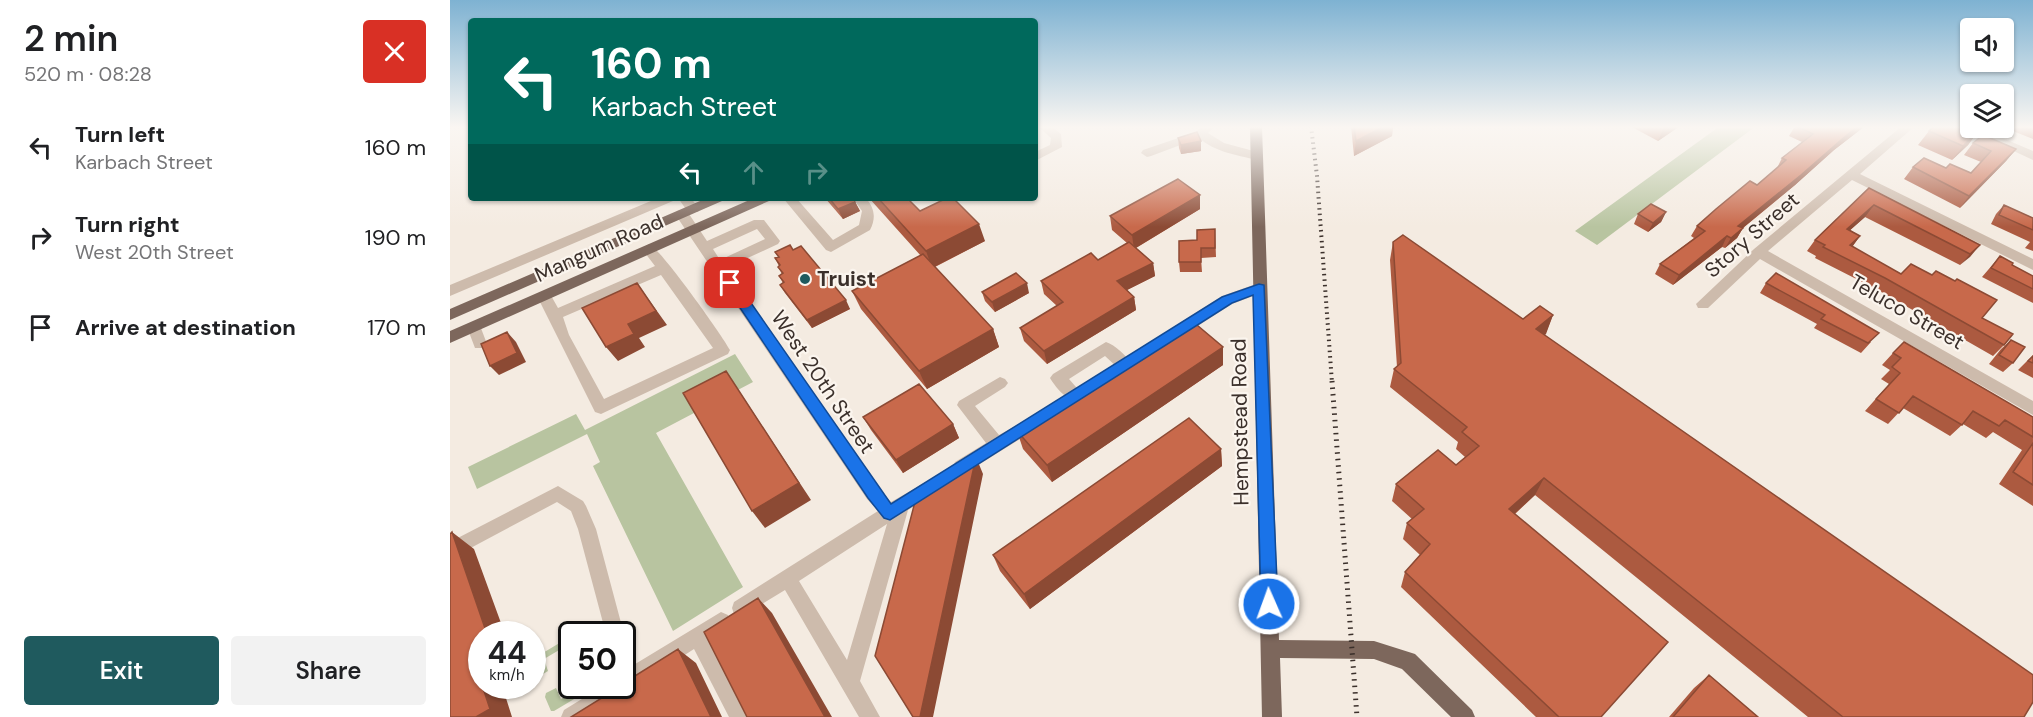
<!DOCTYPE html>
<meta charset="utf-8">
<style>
:root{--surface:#fff;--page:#f2f2f2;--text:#202124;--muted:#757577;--accent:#1f5a5e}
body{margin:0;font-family:"DM Sans",sans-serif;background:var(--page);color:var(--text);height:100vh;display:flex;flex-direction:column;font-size:22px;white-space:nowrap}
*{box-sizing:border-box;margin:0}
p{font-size:20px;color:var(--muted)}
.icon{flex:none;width:33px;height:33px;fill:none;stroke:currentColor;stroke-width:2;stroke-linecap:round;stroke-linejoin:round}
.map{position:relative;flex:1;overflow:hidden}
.details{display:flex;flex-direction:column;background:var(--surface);width:450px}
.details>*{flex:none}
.top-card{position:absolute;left:18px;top:18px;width:570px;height:183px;border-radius:6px;box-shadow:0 2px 4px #0004;background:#00695c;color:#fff;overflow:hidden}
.fabs{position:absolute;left:1510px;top:18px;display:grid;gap:12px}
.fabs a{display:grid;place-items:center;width:54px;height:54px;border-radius:6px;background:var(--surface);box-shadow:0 2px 4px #0004;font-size:30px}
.speed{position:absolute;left:18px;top:621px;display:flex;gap:12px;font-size:30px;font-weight:700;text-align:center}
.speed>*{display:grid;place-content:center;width:78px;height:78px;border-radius:50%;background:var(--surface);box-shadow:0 2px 4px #0004;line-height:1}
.speed small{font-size:15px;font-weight:400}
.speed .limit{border:3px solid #111;border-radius:9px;background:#fff;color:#111}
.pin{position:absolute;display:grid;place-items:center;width:51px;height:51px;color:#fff;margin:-26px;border-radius:12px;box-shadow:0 3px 9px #0006}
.me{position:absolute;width:66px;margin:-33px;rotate:358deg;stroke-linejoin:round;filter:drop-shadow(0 0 4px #0008)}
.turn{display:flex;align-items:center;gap:21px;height:126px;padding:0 24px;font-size:27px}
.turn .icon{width:78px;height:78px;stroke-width:2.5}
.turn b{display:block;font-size:42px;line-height:51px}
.lanes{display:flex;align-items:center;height:57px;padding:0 24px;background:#0003;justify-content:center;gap:30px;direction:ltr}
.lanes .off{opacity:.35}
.round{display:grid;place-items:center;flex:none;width:63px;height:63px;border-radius:6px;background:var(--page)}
.head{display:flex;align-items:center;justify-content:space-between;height:102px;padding:0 24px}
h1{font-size:36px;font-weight:600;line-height:45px}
.primary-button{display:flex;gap:12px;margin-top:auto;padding:12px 24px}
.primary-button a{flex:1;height:69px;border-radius:6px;background:var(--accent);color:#fff;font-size:24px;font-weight:600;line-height:69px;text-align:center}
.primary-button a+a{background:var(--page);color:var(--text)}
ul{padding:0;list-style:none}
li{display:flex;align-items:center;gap:18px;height:90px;padding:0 24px}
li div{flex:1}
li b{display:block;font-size:22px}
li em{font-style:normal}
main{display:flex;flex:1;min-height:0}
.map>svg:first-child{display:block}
.green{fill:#b8c4a0}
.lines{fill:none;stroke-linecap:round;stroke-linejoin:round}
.minor{fill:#cdbbac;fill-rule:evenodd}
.major{fill:#7d675c;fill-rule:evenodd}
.rail-far1{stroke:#3b302b;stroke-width:4;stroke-dasharray:1.5 4;stroke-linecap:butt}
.rail{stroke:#3b302b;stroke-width:5;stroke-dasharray:1.5 5;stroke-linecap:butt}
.wall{fill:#ac5a40}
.shaded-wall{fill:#8c4a34}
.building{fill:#c8694b;stroke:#8c4a34;stroke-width:1.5}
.route{fill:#1a73e8;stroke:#114b97;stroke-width:1.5}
.poi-dot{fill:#1f5a5e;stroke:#fbf5ee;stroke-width:2}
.labels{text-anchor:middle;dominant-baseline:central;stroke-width:4.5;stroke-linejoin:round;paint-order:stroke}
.street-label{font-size:21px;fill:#3b302b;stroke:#fbf5ee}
.poi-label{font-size:21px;font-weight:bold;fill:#3b302b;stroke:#fbf5ee;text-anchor:start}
</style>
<main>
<section class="details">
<div class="head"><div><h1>2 min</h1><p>520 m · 08:28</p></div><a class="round" style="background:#d93025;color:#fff"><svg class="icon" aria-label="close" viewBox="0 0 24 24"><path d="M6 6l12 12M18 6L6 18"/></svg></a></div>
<ul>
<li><svg class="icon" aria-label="left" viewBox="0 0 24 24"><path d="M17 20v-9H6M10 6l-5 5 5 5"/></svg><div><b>Turn left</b><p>Karbach Street</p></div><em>160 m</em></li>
<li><svg class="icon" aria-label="right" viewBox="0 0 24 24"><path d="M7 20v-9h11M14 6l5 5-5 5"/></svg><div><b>Turn right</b><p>West 20th Street</p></div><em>190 m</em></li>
<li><svg class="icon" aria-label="arrive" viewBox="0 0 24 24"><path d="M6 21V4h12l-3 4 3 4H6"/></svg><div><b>Arrive at destination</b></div><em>170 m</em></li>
</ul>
<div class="primary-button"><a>Exit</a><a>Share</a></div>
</section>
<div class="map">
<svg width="1583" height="717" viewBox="0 0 1583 717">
<rect width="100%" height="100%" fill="#f4ebe1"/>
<path class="green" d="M1270,126h36l-159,119 -22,-14z
M285,354l18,28 -97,51 87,154 -70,44 -80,-165 7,-4 -13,-28 -110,55 -9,-22 108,-53 9,16z
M121,636v7l-27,16 4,12 -15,9v-21z
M132,686h14l-42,25h-3l-6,-14 1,-4 10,-5 5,11z"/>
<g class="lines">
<path class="minor" d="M588,126h13l10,8 1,13 -27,14v-9l15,-7 1,-7z
M752,126h13l-7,7 16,10 37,10 2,3 -6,4c-20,-5 -42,-8 -58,-22l-48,18 -4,1 -6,-4 2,-3 53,-18z
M1452,126h13l-55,48 173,85v11l-181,-90 -84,71 265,150v14l-273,-156 -52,49h-10l-2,-4 58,-55z
M1510,126l19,2 54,23v9z
M208,198h17l-2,3 -223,95v-11z
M228,198h13l8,11 -1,3h-10z
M333,198h13l37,42 26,-15 3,-14 -9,-13h13c9,11 10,20 4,32l-39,22 -5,-2z
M232,210l5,1 20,30 47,-21h10l16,21 -2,3 -52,24 153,221 12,13 42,-24 6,2 2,5 -2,5 -31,20 -48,171 20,36h-21l-74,-127 -44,27 -7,-3 -2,-6 2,-6 144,-91 -11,-12 -190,-282 -1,-3 1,-3zM307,229l8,10 -45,21 -7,-11zM437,524l-40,136 -48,-79z
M199,244c11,4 73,91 81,106l-2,4 -127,60 -6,-2 -58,-116 7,-5 5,1 9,16 97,-42 -13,-17zM211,275l52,73 -109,51 -35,-64 -6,-18z
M809,283l7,5 -2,4 -32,12 -50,32h-10l-2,-4 2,-4 50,-32z
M24,322l5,1 8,21 -2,4h-10l-8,-21z
M656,342c9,3 21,14 26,23l-3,4h-10l-14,-13 -36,23 14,16 -3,4c-12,4 -24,-11 -30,-21l3,-4z
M550,377l5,2 3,4 -3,4 -30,19 24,29 36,-20 6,1 2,5 -2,5 -74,46 -6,2 -6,-2 -2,-5 2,-5 31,-19 -29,-38 2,-4z
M108,486l25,15 3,5 10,23 28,105 -2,5v-5h-16l-28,-105 -7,-18 -14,-9 -107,57v-17z
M271,612l7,3 2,6 -2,6 -18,12 40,78h-21l-35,-68 -105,68h-28l3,-7 39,-24h19v-14z"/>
<path class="major" d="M800,126h12l17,514 95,1 41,13 57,56 3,7h-24l-49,-48 -28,-10 -94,-1 2,59h-20z
M257,198h17l-2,3 -272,119v-11z
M304,198h17l-2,3 -319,142v-12z"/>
<path class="rail-far1" d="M861,126l6,50 15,207"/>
<path class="rail" d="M882,381l25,336"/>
</g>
<path class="wall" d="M901,126h42l-1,10 -38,20z
M1180,126h50l-22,15z
M1345,126h70l-31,24 -39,35 -52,43 -6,10 -12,10 -3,-1 -49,38 -18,-11 5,-10 34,-26 -3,-2 6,-10 60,-41 20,-17 5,-10 20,-16 -13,-6z
M1567,126h16v13l-20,-8z
M1529,130l-11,15 -16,15 -34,-15 11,-14z
M728,138l23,13 -20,3 -2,-6z
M1523,143l43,6 -10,12 -46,47 -56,-29 9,-12 33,1 25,5 10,-11 -17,-7z
M1419,188l111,57 -20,20 -95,-48 -15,13 10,6 -8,11 130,71 22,27 -11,11 -117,-67 -61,-31 1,-2 -9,-5 8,-11z
M750,195v14l-64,39 17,15 2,13 -28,14 7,7 2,13 -89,54 -23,-23 -4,-13 37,-22 -13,-12 -3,-13 57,-21 29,-17 -15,-13 -2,-14z
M375,198h28l7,13 -17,8z
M419,198h38l13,13 65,30 -50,26 58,62 6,18 -72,42 -66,-80 -9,-18 69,-35z
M1554,205l29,13v33l-8,-3 5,-6 -39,-18 5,-10z
M1216,212l-5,10 -13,10 -14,-8 4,-10z
M765,229l1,28 -15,1 1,14h-22l-1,-10 18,-22z
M943,242l130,77 30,-4 -8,20 479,382h-216l-273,-222 -20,19 86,203h-65l-135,-130 4,-15 15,-17 -17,-16 4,-16 5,-4 -20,-18 4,-17 60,-19 9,-8 -9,-8 2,-7 -68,-55 4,-18 3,-2 -7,-107z
M343,250l57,59 -38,19 -27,-35 -5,-8 3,-2 -4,-7 3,-2 -4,-7 1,-1 -4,-8 3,-1 -3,-5z
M1550,256l12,9 21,11v27l-51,-26z
M1326,273l95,69 -10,11 -47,-25 3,-4 -57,-31 6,-10z
M532,292l47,1 -34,19 -10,-11z
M1561,340l2,23 -10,9 -14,-8 12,-15z
M773,347v18l-171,117 -29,-33 -6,-18z
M1443,353l140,64v89l-34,-22 23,-34 -29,-18 -7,6 -23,-14 -13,12 -47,-28 -15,16 -23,-13 24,-27 -8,-5 9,-9 -8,-5z
M1583,355v23l-15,-8z
M413,417l90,7 6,14 -56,35 -32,-43z
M771,449l1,17 -192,143 -30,-38 -7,-16z
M1259,675l49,42h-89l25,-29z"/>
<path class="shaded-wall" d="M935,126h8l-1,10 -38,20 2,-15z
M1215,126h15l-22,15 6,-14z
M1408,126h7l-31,24 -39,35 -62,51 5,-10 103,-86z
M1529,130l-11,15 -16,15 11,-14z
M751,141v10l-20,3v-9z
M1566,149l-10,12 -46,47 9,-12z
M750,195v14l-66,40 -2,-14z
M405,202l5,9 -17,8 -5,-10z
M1424,205l-9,12 -26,23 8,-11z
M1216,212l-5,10 -13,10 5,-9z
M529,224l6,17 -53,27 -6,-17z
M1293,228l-6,10 -12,10 6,-10z
M1277,236l-5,11 -49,38 6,-10z
M1410,236l-8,11 -2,-2z
M1530,245l-10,12 -10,8 10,-11z
M703,263l2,13 -36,18 -2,-13z
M187,283l30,42 -28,13 6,9 -27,14 -12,-14 22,-23z
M577,283l2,10 -34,19 -3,-10z
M684,297l2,13 -89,54 -3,-13z
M396,300l4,9 -38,19 -5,-8z
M1103,315l-7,19 -17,13 7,-18z
M543,329l6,18 -72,42 -8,-18z
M57,332l9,10 10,20 -27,13 -9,-9z
M773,347v18l-171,117 -5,-17z
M276,371l85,129 -46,28 -13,-17z
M503,424l6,14 -56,35 -7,-13z
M771,449l1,17 -192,143 -6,-15z
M526,457l7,17 -50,243h-13z
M1094,478l-9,17 -33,30 7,-16z
M2,532l22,17 31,85h-18z
M308,598l14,15 60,104h-7z
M228,649l18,14 26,54h-11z
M32,686h39l-16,9 7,22h-36z"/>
<path class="building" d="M904,126h31l-29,15z
M1346,126h62l-17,14 -40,35 -63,51 5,2 -12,10 -4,-2 -48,39 -19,-11 45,-33 -8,-5 19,-17 34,-28 7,4 29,-25 -4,-2 31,-24z
M1484,126h35l10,4 -16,16 -34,-15z
M747,132l4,9 -20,4 -3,-7z
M1533,135l33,14 -47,47 -56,-29 11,-9 22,10 4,-4 21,9 20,-22 -18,-8z
M728,179l22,16 -68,40 -22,-19z
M1419,188l111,57 -10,9 -96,-49 -27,24 13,7 -10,9 51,29 10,-10 21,11 4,-4 19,10 2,-2 40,21 -15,18 31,16 -9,11 -119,-67 -62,-31 2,-2 -10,-5z
M379,198h24l2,4 -17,7z
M428,198h29l13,13 27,-13h6l26,26 -53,27z
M1201,204l15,8 -13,11 -15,-9z
M1554,205l29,13v12l-34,-15z
M765,229v19h-14v14h-22v-21l18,-1v-10z
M953,235l120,84 17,-13 13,9 -17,14 497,346v27l-9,15h-181l-299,-239 -35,31 159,133 -67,75h-42l-154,-145 25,-28 -23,-21 17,-14 -28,-25 42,-34 18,15 23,-19 -17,-14 5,-5 -73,-58 7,-6 -8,-121z
M679,242l24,21 -36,18 17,16 -90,54 -24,-23 43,-26 -22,-21 50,-28 7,7z
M340,245l3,5 8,-4 45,54 -39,20 -27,-35 4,-3 -5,-6 4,-3 -5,-6 2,-2 -5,-7 4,-1 -4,-5z
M473,254l70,75 -74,42 -67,-80z
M1550,256l13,7 -1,2 21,11v13l-42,-21z
M566,273l11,10 -35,19 -10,-10z
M1326,273l103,60 -11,10 -47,-24 4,-4 -59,-32z
M187,283l19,28 -28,13 6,10 -28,13 -24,-39z
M741,320l32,27 -176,118 -30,-34z
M57,332l10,21 -27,13 -9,-22z
M1561,340l14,7 -12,16 -14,-8z
M1454,342l129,75v20l-28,-17 -6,6 -26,-15 -11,14 -49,-29 -14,17 -23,-14 24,-26 -8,-6 9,-9 -8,-5z
M1583,356v7l-5,-2z
M276,371l73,112 -47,28 -69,-118z
M469,384l34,40 -57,36 -33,-43z
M739,418l32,31 -197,145 -31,-39z
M1583,443v42l-20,-13z
M526,457l-56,260h-7l-38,-61 42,-162z
M2,532l35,102h-5v48h-1l9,27 -14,8h-26v-183z
M308,598l67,119h-78l-43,-85z
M228,649l33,68h-140l50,-31h1v-2z
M1259,675l49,42h-85z"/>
<linearGradient id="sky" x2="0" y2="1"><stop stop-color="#7eb2d2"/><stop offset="0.56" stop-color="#faf6f2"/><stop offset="1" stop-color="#faf6f2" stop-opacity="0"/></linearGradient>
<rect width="1583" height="227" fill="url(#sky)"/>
<path class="route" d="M280,279l5,1 156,224 331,-207 37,-13 5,1 14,319 -3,5 -6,3 -6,-3 -2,-5 -8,-309 -21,8 -342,217 -6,-2 -16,-20 -142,-211 -2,-4z"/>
<circle class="poi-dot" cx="355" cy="279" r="6"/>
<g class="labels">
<g class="street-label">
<text transform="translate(1302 235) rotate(-41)">Story Street</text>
<text transform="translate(149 248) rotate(-24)">Mangum Road</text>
<text transform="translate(1457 312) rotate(30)">Teluco Street</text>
<text transform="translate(373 382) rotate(56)">West 20th Street</text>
<text transform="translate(790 422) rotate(-91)">Hempstead Road</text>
</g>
<g class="poi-label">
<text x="367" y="279">Truist</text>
</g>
</g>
</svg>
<div class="fabs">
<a><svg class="icon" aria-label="sound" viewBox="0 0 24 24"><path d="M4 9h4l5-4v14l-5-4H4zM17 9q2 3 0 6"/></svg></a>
<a><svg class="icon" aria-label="layers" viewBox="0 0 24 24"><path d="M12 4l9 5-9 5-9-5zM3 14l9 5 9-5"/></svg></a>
</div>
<div class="speed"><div>44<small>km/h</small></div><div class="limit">50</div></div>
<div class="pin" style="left:280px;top:283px;background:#d93025"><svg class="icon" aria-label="arrive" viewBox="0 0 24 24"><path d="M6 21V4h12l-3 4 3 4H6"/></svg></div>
<svg class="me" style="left:819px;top:604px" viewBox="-20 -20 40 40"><circle r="17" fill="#1a73e8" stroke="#fff" stroke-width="3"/><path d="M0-11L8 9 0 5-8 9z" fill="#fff"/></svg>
<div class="top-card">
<div class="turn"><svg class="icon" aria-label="left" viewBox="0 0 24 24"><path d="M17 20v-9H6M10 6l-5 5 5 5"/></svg><div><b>160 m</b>Karbach Street</div></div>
<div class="lanes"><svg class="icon" aria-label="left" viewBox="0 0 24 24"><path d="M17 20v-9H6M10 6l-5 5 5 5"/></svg><svg class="icon off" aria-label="ahead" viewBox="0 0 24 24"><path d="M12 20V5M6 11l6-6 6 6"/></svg><svg class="icon off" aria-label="right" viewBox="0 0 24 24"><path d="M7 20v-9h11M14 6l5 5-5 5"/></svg></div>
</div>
</div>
</main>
